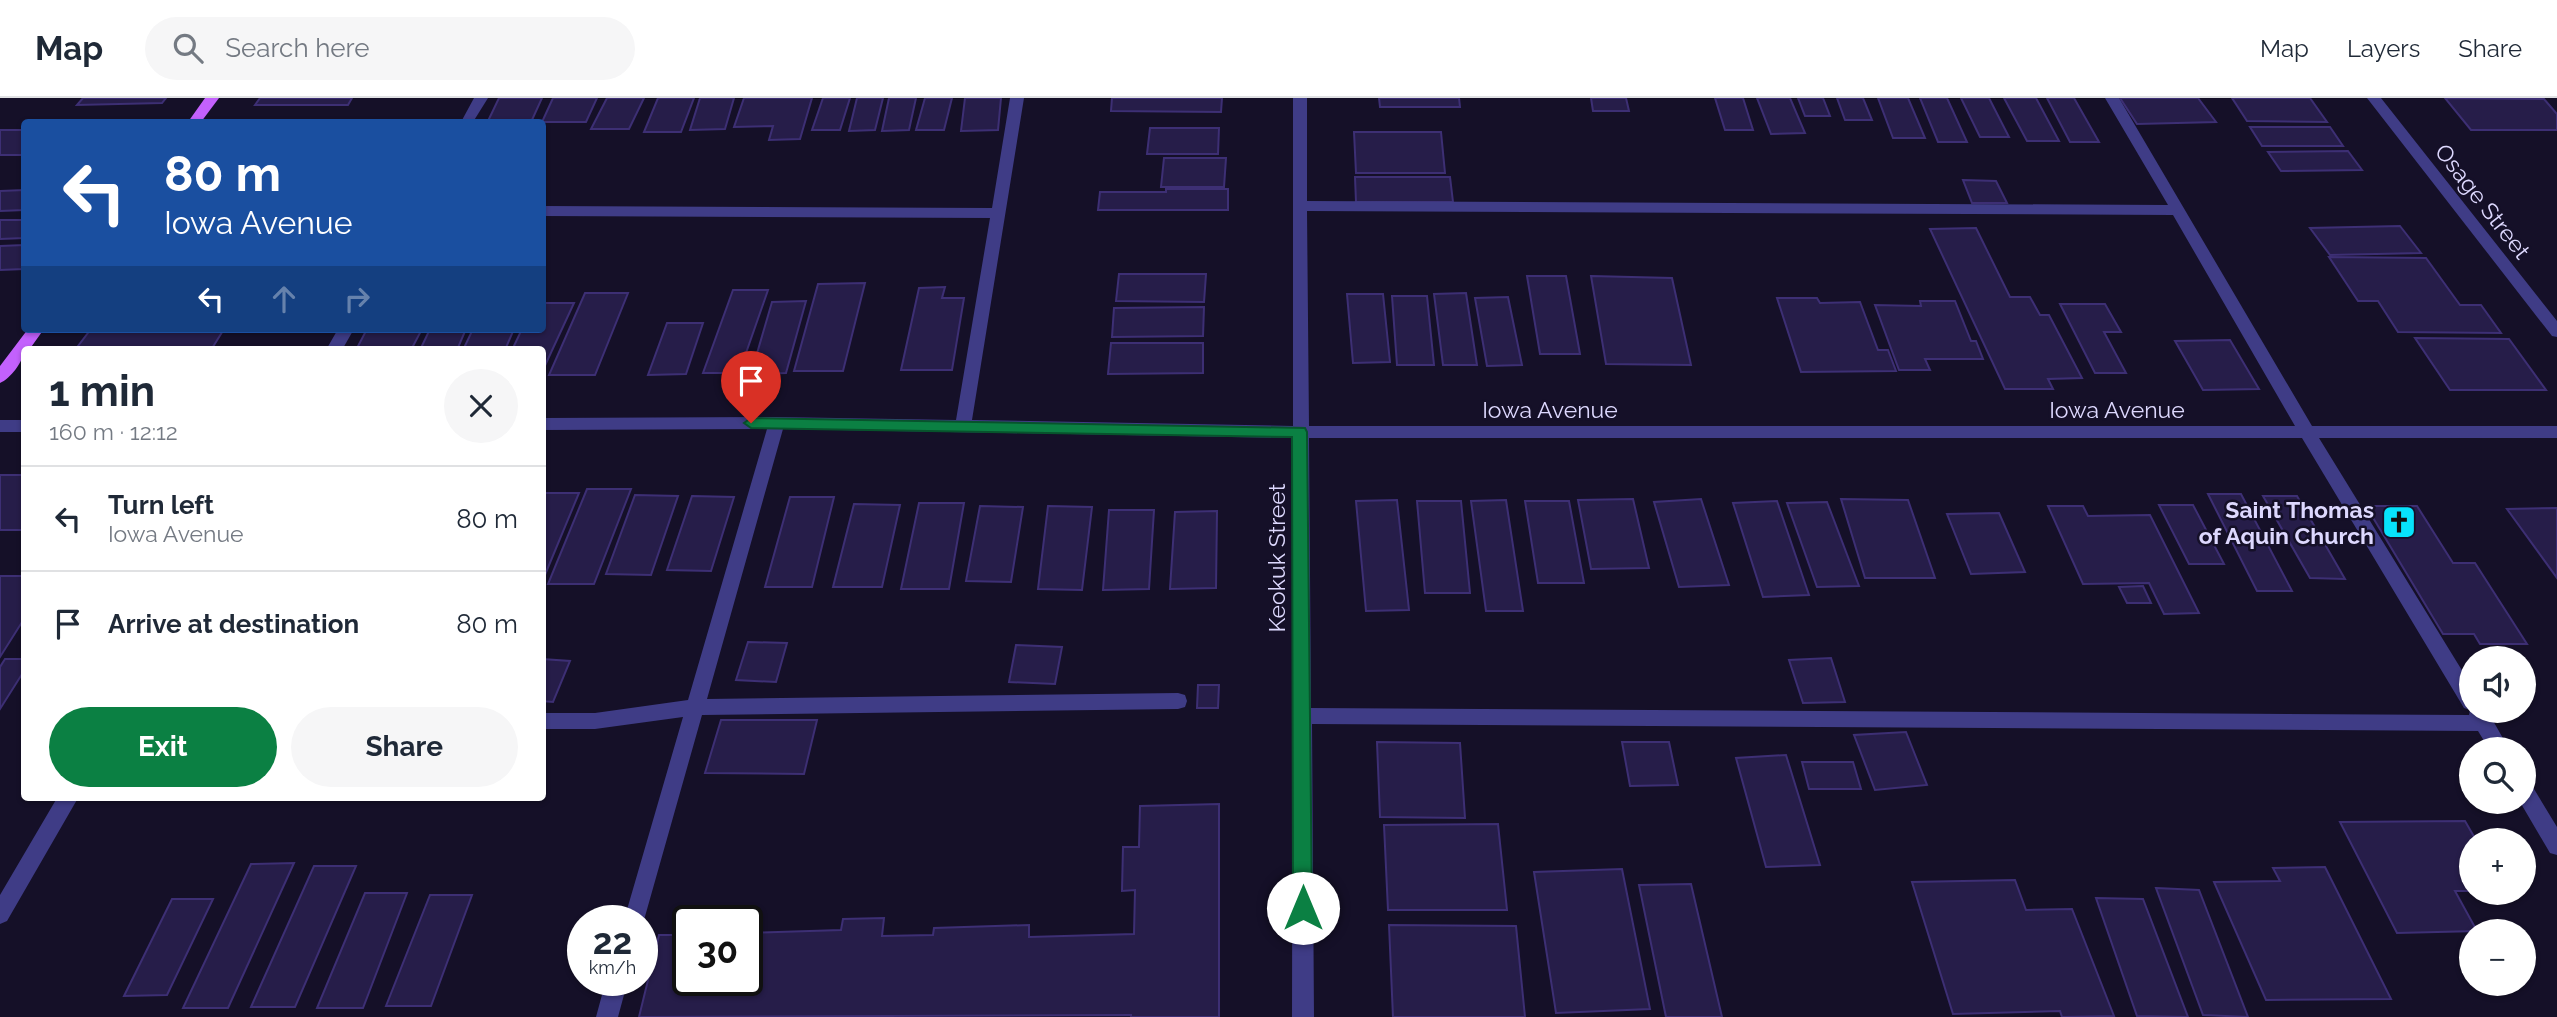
<!DOCTYPE html>
<meta charset="utf-8">
<style>
:root{--surface:#fff;--page:#f6f6f7;--text:#1f2937;--muted:#747a83;--line:#e0e1e3;--accent:#0b8043}
body{margin:0;font-family:Raleway,sans-serif;background:var(--page);color:var(--text);height:100vh;display:flex;flex-direction:column;font-size:26px;white-space:nowrap}
*{box-sizing:border-box;margin:0}
p{font-size:23px;color:var(--muted)}
.icon{flex:none;width:38px;height:38px;fill:none;stroke:currentColor;stroke-width:2;stroke-linecap:round;stroke-linejoin:round}
.map{position:relative;flex:1;overflow:hidden}
.side{position:absolute;left:21px;top:248px;width:525px;height:455px;display:flex;flex-direction:column;background:var(--surface);border-radius:7px;box-shadow:0 2px 5px #0004}
.side>*{flex:none}
.top-card{position:absolute;left:21px;top:21px;width:525px;height:214px;border-radius:7px;box-shadow:0 2px 5px #0004;background:#1a4fa0;color:#fff;overflow:hidden}
.fabs{position:absolute;left:2459px;top:548px;display:grid;gap:14px}
.fabs a{display:grid;place-items:center;width:77px;height:77px;border-radius:50%;background:var(--surface);box-shadow:0 2px 5px #0004;font-size:35px}
.speed{position:absolute;left:567px;top:807px;display:flex;gap:14px;font-size:35px;font-weight:700;text-align:center}
.speed>*{display:grid;place-content:center;width:91px;height:91px;border-radius:50%;background:var(--surface);box-shadow:0 2px 5px #0004;line-height:1}
.speed small{font-size:18px;font-weight:400}
.speed .limit{border:4px solid #111;border-radius:10px;background:#fff;color:#111}
.pin{position:absolute;display:grid;place-items:center;width:60px;height:60px;color:#fff;margin:-72px -30px;border-radius:50% 50% 50% 0;rotate:-45deg;box-shadow:0 0 7px #0007}
.pin .icon{rotate:45deg}
.me{position:absolute;width:77px;margin:-38px;rotate:0deg;stroke-linejoin:round;filter:drop-shadow(0 0 5px #0008)}
.turn{display:flex;align-items:center;gap:24px;height:147px;padding:0 28px;font-size:32px}
.turn .icon{width:91px;height:91px;stroke-width:2.5}
.turn b{display:block;font-size:49px;line-height:60px}
.lanes{display:flex;align-items:center;height:66px;padding:0 28px;background:#0003;justify-content:center;gap:35px;direction:ltr}
.lanes .off{opacity:.35}
.round{display:grid;place-items:center;flex:none;width:74px;height:74px;border-radius:37px;background:var(--page)}
.head{display:flex;align-items:center;justify-content:space-between;height:119px;padding:0 28px}
h1{font-size:42px;font-weight:700;line-height:52px}
.action{display:flex;gap:14px;margin-top:auto;padding:14px 28px}
.action a{flex:1;height:80px;border-radius:42px;background:var(--accent);color:#fff;font-size:28px;font-weight:700;line-height:80px;text-align:center}
.action a+a{background:var(--page);color:var(--text)}
ul{padding:0;list-style:none}
li{display:flex;align-items:center;gap:21px;height:105px;padding:0 28px;border-top:2px solid var(--line)}
li div{flex:1}
li b{display:block;font-size:26px}
li em{font-style:normal}
header{display:flex;align-items:center;gap:42px;box-sizing:border-box;height:98px;padding:0 35px;background:var(--surface);border-bottom:2px solid var(--line)}
header strong{font-size:33px}
nav{display:flex;gap:38px;margin-inline-start:auto;font-size:24px}
.search{width:490px;height:63px;background:var(--page);display:flex;align-items:center;gap:18px;box-sizing:border-box;padding:0 24px;border-radius:38px;color:var(--muted);font-size:26px}
.map>svg:first-child{display:block}
.building{fill:#261d49;stroke:#3d2f74;stroke-width:2}
.lines{fill:none;stroke-linecap:round;stroke-linejoin:round}
.minor{fill:#3f3c86;fill-rule:evenodd}
.major{fill:#c361fd;fill-rule:evenodd}
.route{fill:#0b8043;stroke:#07532c;stroke-width:2}
.labels{text-anchor:middle;dominant-baseline:central;stroke-width:5;stroke-linejoin:round;paint-order:stroke}
.street-label{font-size:23px;fill:#ddd8fe;stroke:#151028}
.poi-label{font-size:23px;font-weight:bold;fill:#ddd8fe;stroke:#151028;text-anchor:end}
</style>
<header>
<strong>Map</strong>
<div class="search"><svg class="icon" aria-label="search" viewBox="0 0 24 24"><circle cx="10" cy="10" r="6"/><path d="M15 15l6 6"/></svg>Search here</div>
<nav><a>Map</a><a>Layers</a><a>Share</a></nav>
</header>
<div class="map">
<svg width="2557" height="919" viewBox="0 0 2557 919">
<rect width="100%" height="100%" fill="#151028"/>
<path class="building" d="M83,0h83l-4,5 -85,2z
M260,0h92l-4,7h-93z
M499,0h43l-10,22 -44,1z
M553,0h44l-11,24h-44z
M607,0h37l-15,31h-38z
M658,0h36l-13,34h-37z
M700,0h34l-9,31 -35,1z
M744,0h68l-12,41 -31,1 4,-14 -39,1z
M823,0h27l-10,32h-28z
M857,0h26l-8,32 -26,1z
M889,0h27l-7,32 -27,1z
M925,0h27l-8,32h-28z
M965,0h36l-3,32 -37,1z
M1112,0h110l-1,14 -110,-1z
M1379,0h80l1,9h-80z
M1591,0h35l3,13h-36z
M1715,0h28l10,32h-28z
M1757,0h33l15,35 -34,1z
M1798,0h25l7,18h-25z
M1837,0h26l9,22h-27z
M1878,0h30l17,40h-32z
M1920,0h27l20,44h-29z
M1961,0h28l20,39h-29z
M2004,0h32l23,43h-32z
M2047,0h27l25,44h-29z
M2120,0h78l18,24 -79,2z
M2232,0h78l17,24 -80,-1z
M2445,0l99,1 13,15v16h-86z
M2250,29h80l13,19h-81z
M1150,30h69l-1,26h-71z
M0,32h24v25h-24z
M1354,34h87l4,41h-89z
M2348,53l14,19 -81,1 -13,-19z
M1164,60h62l-2,29h-63z
M1355,79h95l3,25h-97z
M1963,82l33,1 11,22h-35z
M1166,91h62v21h-130l2,-18h66z
M24,92v20l-24,1v-20z
M0,122h24v18l-24,1z
M2400,128l21,27 -91,2 -20,-27z
M1976,130l34,69h20l10,18h9l33,63 -34,1 5,10h-48l-75,-160z
M24,147v24l-24,1v-24z
M2329,159l97,1 34,47h21l20,28 -103,-1 -20,-31h-20z
M1119,176h87l-2,28 -88,-1z
M1527,178h39l14,78h-40z
M1591,178l81,2 19,87 -85,-1z
M865,185l-22,88h-49l24,-87z
M945,189l-3,11h22l-12,72h-51l18,-82z
M733,192h35l-29,83h-36z
M585,195h43l-33,82h-46z
M1466,195l11,72h-34l-9,-71z
M1347,196h36l7,68 -37,1z
M1392,198h35l7,69h-37z
M1508,199l14,68 -35,1 -12,-68z
M1777,200h40l3,5 40,-1 18,48h10l8,21 -95,1z
M806,203l-20,72 -35,1 21,-72z
M1920,203h35l16,40h5l7,18h-58l5,11h-31l-24,-65 46,1z
M542,205h32l-32,69v-22h-30l10,-21h20z
M2060,206h45l16,28h-17l22,41h-31z
M1204,209l-1,29 -91,1 2,-29z
M667,225h36l-17,51 -38,1z
M91,231h133l-13,21h-136z
M367,231h55l-11,21h-55z
M430,231h36l-9,21h-37z
M473,231h41l-9,21h-42z
M2415,240l94,1 37,51h-96z
M2230,242l29,49 -56,1 -28,-49z
M1111,245h92v30l-95,1z
M0,377h24v55h-24z
M587,391h44l-37,95h-46z
M542,395h37l-37,89z
M2208,396h33l51,97h-35z
M635,397l43,1 -27,79 -45,-1z
M692,398l42,1 -23,74 -44,-1z
M2263,398h34l48,83 -35,-1z
M790,399h44l-22,90h-47z
M1633,401l16,69 -58,1 -13,-69z
M1701,401l28,86 -50,2 -25,-85z
M1841,401l67,1 27,78h-70z
M1397,402l12,110 -43,1 -10,-110z
M1506,402l17,111h-37l-15,-110z
M1417,403h44l9,92h-45z
M1525,403h44l15,82h-46z
M1777,403l32,94 -46,2 -30,-94z
M1827,404l32,84 -42,1 -30,-84z
M919,405h45l-15,86h-48z
M854,406l46,1 -18,82h-49z
M2159,407h34l31,59h-35z
M980,408l43,1 -12,75 -45,-1z
M1048,408l44,1 -10,83 -44,-1z
M2048,408h35l5,10 62,-1 49,98 -35,1 -15,-31 -66,1z
M2366,408h51l36,57h22l52,81h-47l-6,-10h-31z
M2557,410v70l-50,-69z
M1109,412h45l-5,79 -46,1z
M1217,413l-1,77 -46,1 5,-77z
M1999,415l26,59 -54,2 -24,-60z
M0,478h24v43l-24,38z
M2143,488l8,17h-24l-8,-16z
M748,544l39,1 -11,39 -40,-2z
M1016,547l46,2 -7,37 -46,-2z
M1831,560l14,44 -42,1 -14,-43z
M5,561h19v12l-24,38v-42z
M542,561l28,2 -17,41 -11,-1z
M1198,587h21l-1,23h-21z
M721,622h96l-13,54 -99,-1z
M1906,634l21,53 -52,5 -21,-55z
M1377,644l83,1 5,75 -85,-1z
M1622,644h47l9,43 -48,1z
M1786,657l34,110 -54,2 -30,-109z
M1802,664h51l8,27h-52z
M1219,706v213h-88v-2l-492,2 20,-82h29v45h59v-47l94,-3 2,-11 41,-1 -2,18 51,-1 1,-7 95,-3v12l105,-3 1,-44 -13,1 1,-44h16l1,-41z
M2465,723l11,19h-5v51h-16l22,40 -80,2 -57,-111z
M1498,726l9,86h-119l-4,-85z
M294,765l-66,145h-45l68,-144z
M314,768h42l-61,141h-44z
M2325,769l66,132 -125,1 -52,-118 66,-1 -7,-13z
M1622,771l28,140 -94,4 -22,-141z
M2015,782l11,30 46,-1 42,107 -52,1 -2,-6 -107,3 -41,-132z
M1691,786l31,133h-56l-27,-132z
M2156,790l43,2 49,127 -45,-2z
M365,795h42l-44,115h-46z
M430,797h42l-41,111h-45z
M2096,800l47,1 45,118 -51,-1z
M172,801h41l-46,96 -43,1z
M1389,827l127,1 9,91h-132z"/>
<g class="lines">
<path class="minor" d="M474,0h14l-15,24h-12z
M1010,0h14l-52,322 321,6v-328h14v103l861,4 -63,-107h14l193,328h245v12h-238l152,247v25h16l22,39h-20l-11,-18 -1166,-7 2,293h-22l1,-579 -510,-9 -76,270 471,-6 7,2 2,6 -2,6 -7,2 -476,6 -58,205 -2,5v-5h-18l59,-203 -88,12h-53v-16h53l93,-13 79,-271 -225,1v-12l235,-1 179,3 34,-202 -448,-2v-10l450,2zM1307,113l866,4 122,211h-986zM1309,340h993l162,270 6,2 -1,5 -1158,-7z
M2367,0h14l176,223v16l-5,-1z
M338,231h16l-12,21h-16z
M0,322h24v12h-24z
M2524,683l7,3 26,43v28l-7,-2 -30,-51h4z
M57,700h21l-71,123 -7,3v-29z
M606,882h22l-10,37h-22z"/>
<path class="major" d="M205,0h14l-18,24h-13z
M28,231h16l-15,21h-5c0,11 -14,29 -24,33v-17z"/>
</g>
<path class="route" d="M751,320l554,10 2,4 5,476 -3,6 -6,3 -7,-3 -3,-6 -1,-471 -541,-9 -7,-5z"/>
<defs>
<g id="church-square" transform="scale(1.75)"><rect x="-9" y="-9" width="18" height="18" rx="4" fill="#07e3fb" stroke="#151028"/><path d="M-1.2-6h2.4v3.5h3.3v2.4h-3.3V6h-2.4V-.1h-3.3v-2.4h3.3Z" fill="#111"/></g>
</defs>
<g fill-rule="evenodd">
<use href="#church-square" x="2399" y="424"/>
</g>
<g class="labels">
<g class="street-label">
<text transform="translate(2483 103) rotate(52)">Osage Street</text>
<text x="1550" y="311">Iowa Avenue</text>
<text x="2117" y="311">Iowa Avenue</text>
<text transform="translate(1276 460) rotate(-90)">Keokuk Street</text>
</g>
<g class="poi-label">
<text x="2374" y="411">Saint Thomas<tspan x="2374" dy="26">of Aquin Church</tspan></text>
</g>
</g>
</svg>
<div class="fabs">
<a><svg class="icon" aria-label="sound" viewBox="0 0 24 24"><path d="M4 9h4l5-4v14l-5-4H4zM17 9q2 3 0 6"/></svg></a>
<a><svg class="icon" aria-label="search" viewBox="0 0 24 24"><circle cx="10" cy="10" r="6"/><path d="M15 15l6 6"/></svg></a>
<a>+</a>
<a>−</a>
</div>
<div class="speed"><div>22<small>km/h</small></div><div class="limit">30</div></div>
<div class="pin" style="left:751px;top:325px;background:#d93025"><svg class="icon" aria-label="arrive" viewBox="0 0 24 24"><path d="M6 21V4h12l-3 4 3 4H6"/></svg></div>
<svg class="me" style="left:1303px;top:810px" viewBox="-20 -20 40 40"><circle r="19" fill="#fff"/><path d="M0-13L10 11 0 6-10 11z" fill="#0b8043"/></svg>
<div class="top-card">
<div class="turn"><svg class="icon" aria-label="left" viewBox="0 0 24 24"><path d="M17 20v-9H6M10 6l-5 5 5 5"/></svg><div><b>80 m</b>Iowa Avenue</div></div>
<div class="lanes"><svg class="icon" aria-label="left" viewBox="0 0 24 24"><path d="M17 20v-9H6M10 6l-5 5 5 5"/></svg><svg class="icon off" aria-label="ahead" viewBox="0 0 24 24"><path d="M12 20V5M6 11l6-6 6 6"/></svg><svg class="icon off" aria-label="right" viewBox="0 0 24 24"><path d="M7 20v-9h11M14 6l5 5-5 5"/></svg></div>
</div>
<section class="side">
<div class="head"><div><h1>1 min</h1><p>160 m · 12:12</p></div><a class="round"><svg class="icon" aria-label="close" viewBox="0 0 24 24"><path d="M6 6l12 12M18 6L6 18"/></svg></a></div>
<ul>
<li><svg class="icon" aria-label="left" viewBox="0 0 24 24"><path d="M17 20v-9H6M10 6l-5 5 5 5"/></svg><div><b>Turn left</b><p>Iowa Avenue</p></div><em>80 m</em></li>
<li><svg class="icon" aria-label="arrive" viewBox="0 0 24 24"><path d="M6 21V4h12l-3 4 3 4H6"/></svg><div><b>Arrive at destination</b></div><em>80 m</em></li>
</ul>
<div class="action"><a>Exit</a><a>Share</a></div>
</section>
</div>
